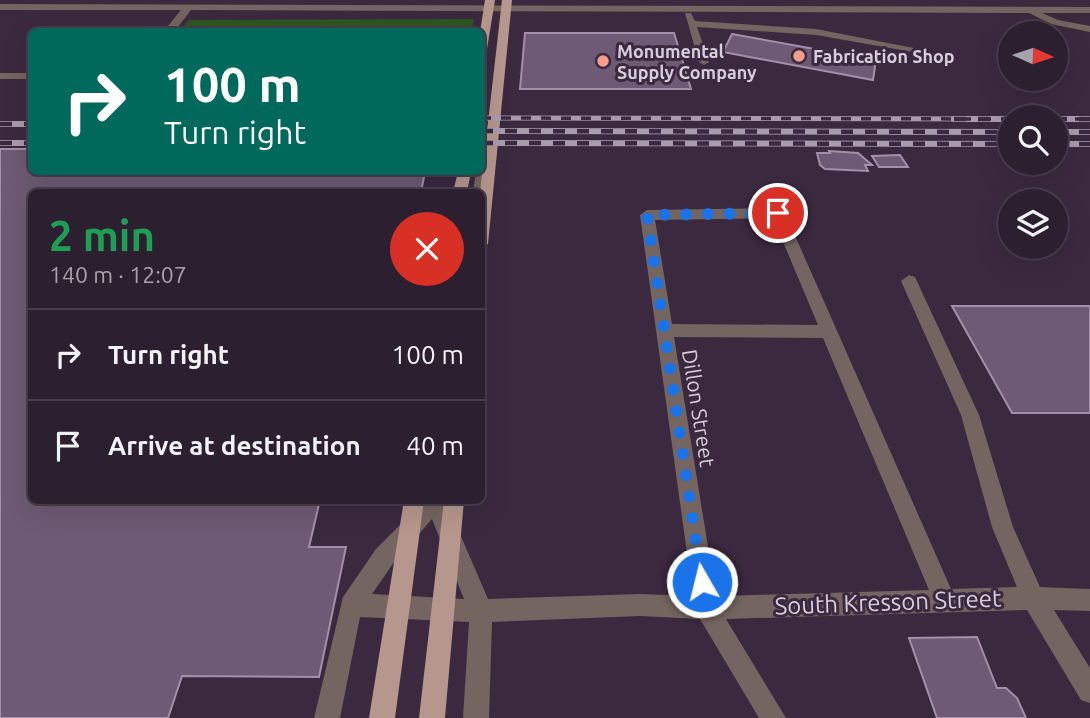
<!DOCTYPE html>
<meta charset="utf-8">
<style>
:root{--surface:#2c1f30;--page:#382c3c;--text:#f1f3f6;--muted:#a6a2ab;--line:#483d4c}
body{margin:0;font-family:Ubuntu,sans-serif;background:var(--page);color:var(--text);height:100vh;display:flex;flex-direction:column;font-size:26px;white-space:nowrap}
*{box-sizing:border-box;margin:0}
p{font-size:23px;color:var(--muted)}
.icon{flex:none;width:38px;height:38px;fill:none;stroke:currentColor;stroke-width:2;stroke-linecap:round;stroke-linejoin:round}
.map{position:relative;flex:1;overflow:hidden}
.details{position:absolute;left:28px;top:189px;width:457px;height:315px;display:flex;flex-direction:column;background:var(--surface);border-radius:10px;box-shadow:0 7px 28px #0002,0 0 0 2px var(--line)}
.details>*{flex:none}
.guide{position:absolute;left:28px;top:28px;width:457px;height:147px;border-radius:10px;box-shadow:0 7px 28px #0002,0 0 0 2px var(--line);background:#00695c;color:#fff;overflow:hidden}
.needle{width:46px;rotate:93deg}
.controls{position:absolute;left:998px;top:21px;display:grid;gap:14px}
.controls a{display:grid;place-items:center;width:70px;height:70px;border-radius:50%;background:var(--surface);box-shadow:0 7px 28px #0002,0 0 0 2px var(--line);font-size:35px}
.pin{position:absolute;display:grid;place-items:center;width:60px;height:60px;color:#fff;margin:-30px;border:4px solid #fff;border-radius:50%;box-shadow:0 2px 7px #0007}
.me{position:absolute;width:77px;margin:-38px;rotate:352deg;stroke-linejoin:round;filter:drop-shadow(0 0 5px #0008)}
.turn{display:flex;align-items:center;gap:24px;height:147px;padding:0 21px;font-size:32px}
.turn .icon{width:91px;height:91px;stroke-width:2.5}
.turn b{display:block;font-size:49px;line-height:60px}
.round{display:grid;place-items:center;flex:none;width:74px;height:74px;border-radius:37px;background:var(--page)}
.headline{display:flex;align-items:center;justify-content:space-between;height:119px;padding:0 21px}
h1{font-size:42px;font-weight:600;line-height:52px;color:#1e9e55}
ul{padding:0;list-style:none}
li{display:flex;align-items:center;gap:21px;height:91px;padding:0 21px;border-top:2px solid var(--line)}
li div{flex:1}
li b{display:block;font-size:26px}
li em{font-style:normal}
.map>svg:first-child{display:block}
.green{fill:#2f5621}
.building{fill:#6e5a74;stroke:#a48fab;stroke-width:2}
.lines{fill:none;stroke-linecap:round;stroke-linejoin:round}
.minor{fill:#746560;fill-rule:evenodd}
.major{fill:#b6978d;fill-rule:evenodd}
.rail-far1-casing{stroke:#a89bac;stroke-width:5}
.rail-casing{stroke:#a89bac;stroke-width:6}
.rail-far1{stroke:#3b2940;stroke-width:3.5;stroke-dasharray:10;stroke-linecap:butt}
.rail{stroke:#3b2940;stroke-width:4.5;stroke-dasharray:12;stroke-linecap:butt}
.route{stroke:#1a73e8;stroke-width:12;stroke-dasharray:0 21.6}
.poi-dot{fill:#f49d8c;stroke:#3b2940;stroke-width:2.5}
.labels{text-anchor:middle;dominant-baseline:central;stroke-width:6;stroke-linejoin:round;paint-order:stroke}
.far-poi-label{font-size:18px;font-weight:bold;fill:#d8cddb;stroke:#3b2940;text-anchor:start}
.street-label{font-size:21px;fill:#d8cddb;stroke:#3b2940}
.near-street-label{font-size:24px;fill:#d8cddb;stroke:#3b2940}
</style>
<div class="map">
<svg width="1090" height="718" viewBox="0 0 1090 718">
<rect width="100%" height="100%" fill="#3b2940"/>
<path class="green" d="M474,19l-2,13 -293,-1 10,-11z"/>
<path class="building" d="M525,33h149l17,56h-171z
M732,34l144,26 -3,20 -150,-28z
M0,149h32v23h393l-4,20h-389v308h288l-11,47h37l-27,130 -137,-1 -14,42h-168z
M829,151l29,2 14,12h-7l3,6 -43,-2 -5,-4 -3,-12h13z
M900,155l8,12h-29l-7,-11z
M952,306h138v107h-78z
M977,637l20,51h9l11,10 9,20h-89l-28,-80z"/>
<g class="lines">
<path class="minor" d="M0,4l1090,3v6h-48l16,7 32,6v6l-39,-8 -22,-11 -838,-3 -17,22h-11l18,-22h-181z
M685,13h6l4,8 121,8 113,22 -5,3 -108,-19 -119,-8 12,35 -5,3 -5,-3z
M0,73h32v6h-32z
M485,154l7,4 -5,34 -6,4v-4h-8l3,-20h5v-17z
M778,208l7,5 166,376 66,-2 -25,-60 -31,-112 -60,-134 8,-6 6,2 64,138 34,112 27,60 50,2v22l-36,-1 36,58v35l-9,-3 -54,-90 -301,9 60,99h-27l-59,-99 -60,-3 -148,6 -3,96h-26l6,-96 -109,-5 -20,101h-26l29,-121 33,-48 39,-39 4,-10h32l3,20 34,79 152,-5 53,2 -53,-381 7,-5zM773,218l45,107 -146,-1 -17,-104zM674,337l149,1 106,252 -213,6zM432,519l32,80 -92,-5 20,-29z"/>
<path class="major" d="M485,0h10l-9,55 -5,3 -1,-26z
M502,0h10l-24,244 -7,5 -1,-57z
M458,172h13l-4,20h-14z
M404,500h20l-29,218h-26z
M444,500h20l-19,218h-26z"/>
<g class="rail-far1-casing">
<path id="rail-far1" d="M481,118l529,1
M1055,119h35"/>
</g>
<g class="rail-casing">
<path id="rail" d="M954,119h56
M1055,119h35
M0,124h32
M481,131l529,1
M1055,132h35
M0,143h32
M481,143l529,1
M1055,144h35"/>
</g>
<use href="#rail-far1" class="rail-far1"/>
<use href="#rail" class="rail"/>
</g>
<g class="lines">
<path class="route" d="M702,582l-55,-367 131,-2"/>
</g>
<g class="poi-dot">
<circle cx="799" cy="56" r="7"/>
<circle cx="603" cy="61" r="7"/>
</g>
<g class="labels">
<g class="far-poi-label">
<text x="617" y="51">Monumental<tspan x="617" dy="21">Supply Company</tspan></text>
<text x="813" y="56">Fabrication Shop</text>
</g>
<g class="street-label">
<text transform="translate(699 408) rotate(81)">Dillon Street</text>
</g>
<g class="near-street-label">
<text transform="translate(888 602) rotate(-2)">South Kresson Street</text>
</g>
</g>
</svg>
<div class="controls">
<a><svg class="needle" viewBox="-14 -14 28 28"><path d="M0-13l5 13h-10z" fill="#e53935"/><path d="M0 13l5-13h-10z" fill="#a6a2ab"/></svg></a>
<a><svg class="icon" aria-label="search" viewBox="0 0 24 24"><circle cx="10" cy="10" r="6"/><path d="M15 15l6 6"/></svg></a>
<a><svg class="icon" aria-label="layers" viewBox="0 0 24 24"><path d="M12 4l9 5-9 5-9-5zM3 14l9 5 9-5"/></svg></a>
</div>
<div class="pin" style="left:778px;top:213px;background:#d93025"><svg class="icon" aria-label="arrive" viewBox="0 0 24 24"><path d="M6 21V4h12l-3 4 3 4H6"/></svg></div>
<svg class="me" style="left:702px;top:582px" viewBox="-20 -20 40 40"><circle r="17" fill="#1a73e8" stroke="#fff" stroke-width="3"/><path d="M0-11L8 9 0 5-8 9z" fill="#fff"/></svg>
<div class="guide">
<div class="turn"><svg class="icon" aria-label="right" viewBox="0 0 24 24"><path d="M7 20v-9h11M14 6l5 5-5 5"/></svg><div><b>100 m</b>Turn right</div></div>
</div>
<section class="details">
<div class="headline"><div><h1>2 min</h1><p>140 m · 12:07</p></div><a class="round" style="background:#d93025;color:#fff"><svg class="icon" aria-label="close" viewBox="0 0 24 24"><path d="M6 6l12 12M18 6L6 18"/></svg></a></div>
<ul>
<li><svg class="icon" aria-label="right" viewBox="0 0 24 24"><path d="M7 20v-9h11M14 6l5 5-5 5"/></svg><div><b>Turn right</b></div><em>100 m</em></li>
<li><svg class="icon" aria-label="arrive" viewBox="0 0 24 24"><path d="M6 21V4h12l-3 4 3 4H6"/></svg><div><b>Arrive at destination</b></div><em>40 m</em></li>
</ul>
</section>
</div>
